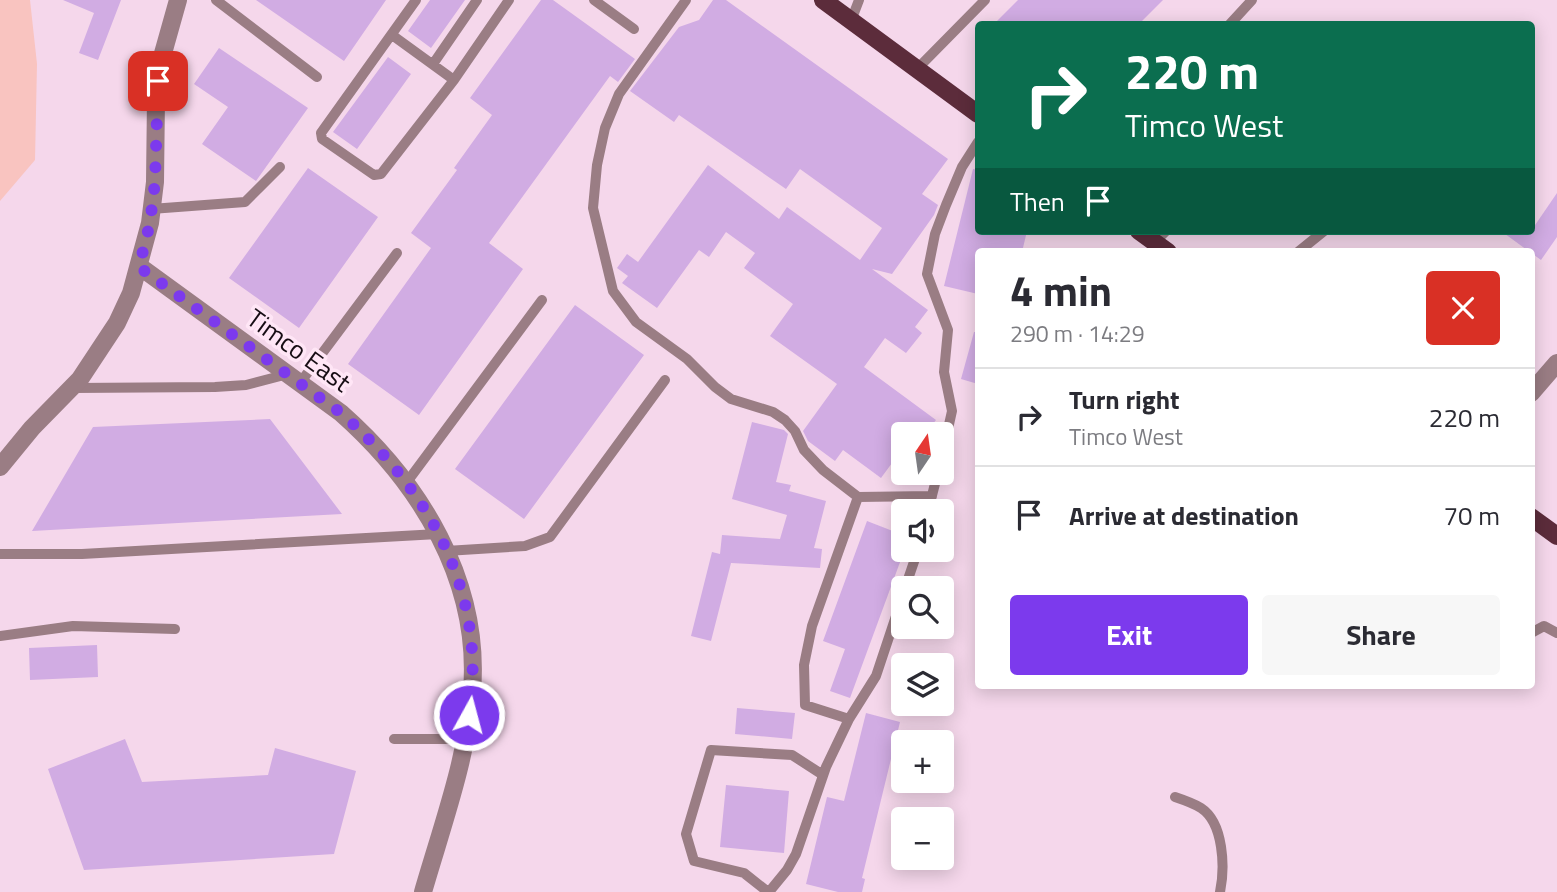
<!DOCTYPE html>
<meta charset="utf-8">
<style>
:root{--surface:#fff;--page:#f7f7f7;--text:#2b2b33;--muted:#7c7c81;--line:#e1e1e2;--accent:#7c3aed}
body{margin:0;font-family:"Titillium Web",sans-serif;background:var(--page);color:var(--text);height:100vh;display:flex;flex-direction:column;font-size:26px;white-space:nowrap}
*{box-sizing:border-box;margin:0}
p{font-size:23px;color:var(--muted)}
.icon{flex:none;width:38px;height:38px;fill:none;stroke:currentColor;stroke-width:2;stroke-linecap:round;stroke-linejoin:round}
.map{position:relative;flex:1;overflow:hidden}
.drawer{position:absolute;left:975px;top:248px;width:560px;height:441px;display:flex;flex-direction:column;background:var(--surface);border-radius:7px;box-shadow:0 4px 18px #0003}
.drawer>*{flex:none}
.guide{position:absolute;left:975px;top:21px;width:560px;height:214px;border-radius:7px;box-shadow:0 4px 18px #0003;background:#0b6e4f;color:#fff;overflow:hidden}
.needle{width:46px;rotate:13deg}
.controls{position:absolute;left:891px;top:422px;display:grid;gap:14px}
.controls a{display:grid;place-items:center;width:63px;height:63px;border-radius:7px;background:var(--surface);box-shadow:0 4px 18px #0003;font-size:35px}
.pin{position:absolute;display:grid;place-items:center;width:60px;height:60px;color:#fff;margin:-30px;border-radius:14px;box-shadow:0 4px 10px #0006}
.me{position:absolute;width:77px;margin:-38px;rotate:7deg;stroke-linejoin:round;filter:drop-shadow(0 0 5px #0008)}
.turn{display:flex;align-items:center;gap:24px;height:147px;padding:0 35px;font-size:32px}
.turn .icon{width:91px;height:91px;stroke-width:2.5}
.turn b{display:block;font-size:49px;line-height:60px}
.then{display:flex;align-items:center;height:66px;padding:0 35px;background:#0003;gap:14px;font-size:26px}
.round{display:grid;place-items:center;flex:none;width:74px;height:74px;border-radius:7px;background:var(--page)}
.summary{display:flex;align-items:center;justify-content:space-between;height:119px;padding:0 35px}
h1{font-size:42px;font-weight:700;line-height:52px}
.primary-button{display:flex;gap:14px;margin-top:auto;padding:14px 35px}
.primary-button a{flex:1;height:80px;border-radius:7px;background:var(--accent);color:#fff;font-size:28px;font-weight:700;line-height:80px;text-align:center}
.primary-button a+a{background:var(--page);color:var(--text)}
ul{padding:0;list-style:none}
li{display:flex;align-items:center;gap:21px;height:98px;padding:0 35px;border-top:2px solid var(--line)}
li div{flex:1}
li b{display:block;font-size:26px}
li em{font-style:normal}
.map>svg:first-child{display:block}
.green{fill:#f9c4c0}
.building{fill:#d1ace3}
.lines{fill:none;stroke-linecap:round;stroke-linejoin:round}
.service{stroke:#9a7d84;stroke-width:10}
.minor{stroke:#9a7d84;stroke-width:18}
.primary{stroke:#5c2c3b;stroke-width:18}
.route{stroke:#7c3aed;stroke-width:12;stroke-dasharray:0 21.6}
.labels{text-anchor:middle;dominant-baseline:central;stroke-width:7;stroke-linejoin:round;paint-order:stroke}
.street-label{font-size:26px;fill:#170d14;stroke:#ffe6f6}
</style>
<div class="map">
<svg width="1557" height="892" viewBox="0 0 1557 892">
<rect width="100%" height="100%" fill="#f5d7eb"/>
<path class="green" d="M0,0h30l7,64 -2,96 -35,41z"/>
<path class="building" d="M63,0h58l-23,60 -19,-7 15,-40z
M256,0h130l-42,61z
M430,0h35l-34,48 -23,-17z
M541,0h12l82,59 -17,23 -8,-6 -121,167 34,26 -104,146 -71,-51 83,-116 -20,-15 46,-63 -3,-2 38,-53 -22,-17z
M713,0h13l222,159 -26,35 16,11 -4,10 -42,59 -20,-5 56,41 -13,17 7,6 -16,20 -21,-15 -21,29 72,53 -11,14h-22v14l-22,30 -38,-28 -8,11 -27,-20 -5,-10 34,-47 -67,-48 23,-32 -49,-36 11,-15 -29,-21 -17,25 -10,-7 -42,58 -35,-25 6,-7 -11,-8 10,-14 11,8 70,-97 71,54 8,-12 73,53 22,-32 -82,-59 -14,20 -107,-74 -5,7 -44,-31 49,-64 20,-7z
M1018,0h145l-24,24h-145z
M219,48l89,60 -52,73 -54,-37 26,-37 -34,-23z
M388,57l23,17 -54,75 -24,-17z
M308,168l70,49 -79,111 -70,-50z
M973,169l5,1v61h49l-5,21h-44v42l-34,-8z
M1557,193v44l-16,23 -40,-29h30z
M575,305l69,50 -120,164 -69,-50z
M974,332h4v52l-17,-5z
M270,419l72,95 -310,17 61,-104z
M752,422l32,8 4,4 -12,48 15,3 -2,6 37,10 -12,47 8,1 -2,19 -89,-5 -20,78 -20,-5 21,-84 8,2 2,-19 58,4 7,-24 -55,-16z
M867,521l36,14v19l-53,144 -20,-7 15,-42 -22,-8z
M97,645l1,32 -68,3 -1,-32z
M737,708l58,5 -3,26 -57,-5z
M866,713l34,9 -38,156 3,1 -3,13h-24l-32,-8 21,-87 17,4z
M125,739l17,43 126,-7 7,-27 81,23 -22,83 -250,16 -36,-101z
M726,785l63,6 -5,62 -64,-6z"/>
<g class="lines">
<path class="service" d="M216,0l101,77
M416,0l-95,133 1,6 52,36 7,-1 73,-94 55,-80
M594,0l40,29
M686,0l-67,94 -14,34 -8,37 -4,43 20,83 23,31 51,37 28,28 16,12 42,13 12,8 10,11 9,19 19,20 35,27
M851,21l8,-21
M1230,24l22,-24
M392,35l62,45
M433,64l44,-64
M917,69l68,-69
M151,209l94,-7 35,-35
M1155,242l11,-11
M1298,252l26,-21
M300,383l97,-130
M73,388l142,-1 31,-2 42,-11
M942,456l10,-45 -8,-39 4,-42 -21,-56 8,-40 11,-29 16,-38 16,-25
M407,482l135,-182
M928,511l10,-39
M446,551l79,-5 25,-9 115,-157
M0,554h82l356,-20
M905,588l13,-38
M1531,633l13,-7 13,7
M0,636l73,-10 102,3
M849,719l-44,-14 -1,-40 8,-39 46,-129 74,-1
M394,739h71
M1175,797c9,3 18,6 26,11 23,15 24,60 19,84
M768,892l-24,-19 -50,-12 -8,-27 25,-84 81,5 31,20
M769,892l18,-22 9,-16 30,-87 23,-48 27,-43 27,-81"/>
<path class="minor" d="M139,266l202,147c79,70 140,168 131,278 -5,68 -30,135 -49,201
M1531,393l26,-30
M0,467l32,-39 48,-49 37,-56 14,-30 19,-70 5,-41 1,-84 4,-34 18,-64"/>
<path class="primary" d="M823,0l155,114
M1139,231l29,21
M1531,517l26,19"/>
</g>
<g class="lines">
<path class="route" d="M158,81l-3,101 -5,41 -11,44 202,146c89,78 147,181 128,302"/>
</g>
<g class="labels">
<g class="street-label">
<text transform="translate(299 350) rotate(36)">Timco East</text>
</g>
</g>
</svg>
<div class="controls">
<a><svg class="needle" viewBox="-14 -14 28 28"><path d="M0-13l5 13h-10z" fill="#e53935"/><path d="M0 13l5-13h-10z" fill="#7c7c81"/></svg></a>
<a><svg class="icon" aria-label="sound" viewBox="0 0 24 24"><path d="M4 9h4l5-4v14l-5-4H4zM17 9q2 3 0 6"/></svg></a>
<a><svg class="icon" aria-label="search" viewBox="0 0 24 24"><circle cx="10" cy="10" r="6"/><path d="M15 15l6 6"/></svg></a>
<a><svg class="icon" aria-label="layers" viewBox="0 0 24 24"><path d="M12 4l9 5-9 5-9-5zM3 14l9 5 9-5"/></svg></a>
<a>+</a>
<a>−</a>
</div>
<div class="pin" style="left:158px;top:81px;background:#d93025"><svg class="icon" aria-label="arrive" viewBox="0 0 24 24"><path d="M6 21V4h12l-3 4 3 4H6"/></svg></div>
<svg class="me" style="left:469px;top:715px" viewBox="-20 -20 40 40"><circle r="17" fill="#7c3aed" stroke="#fff" stroke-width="3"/><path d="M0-11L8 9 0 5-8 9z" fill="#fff"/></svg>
<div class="guide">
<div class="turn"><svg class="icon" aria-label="right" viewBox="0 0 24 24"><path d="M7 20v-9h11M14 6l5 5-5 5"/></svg><div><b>220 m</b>Timco West</div></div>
<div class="then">Then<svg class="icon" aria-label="arrive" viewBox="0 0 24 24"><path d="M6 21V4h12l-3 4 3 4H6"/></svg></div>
</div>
<section class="drawer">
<div class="summary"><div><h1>4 min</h1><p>290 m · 14:29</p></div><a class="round" style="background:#d93025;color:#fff"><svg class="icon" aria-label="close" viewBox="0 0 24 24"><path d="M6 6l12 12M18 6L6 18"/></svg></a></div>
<ul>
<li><svg class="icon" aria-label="right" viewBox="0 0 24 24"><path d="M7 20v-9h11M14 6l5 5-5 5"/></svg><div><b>Turn right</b><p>Timco West</p></div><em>220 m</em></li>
<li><svg class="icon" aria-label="arrive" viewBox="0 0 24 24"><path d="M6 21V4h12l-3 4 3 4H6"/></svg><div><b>Arrive at destination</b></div><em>70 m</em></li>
</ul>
<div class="primary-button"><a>Exit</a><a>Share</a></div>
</section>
</div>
